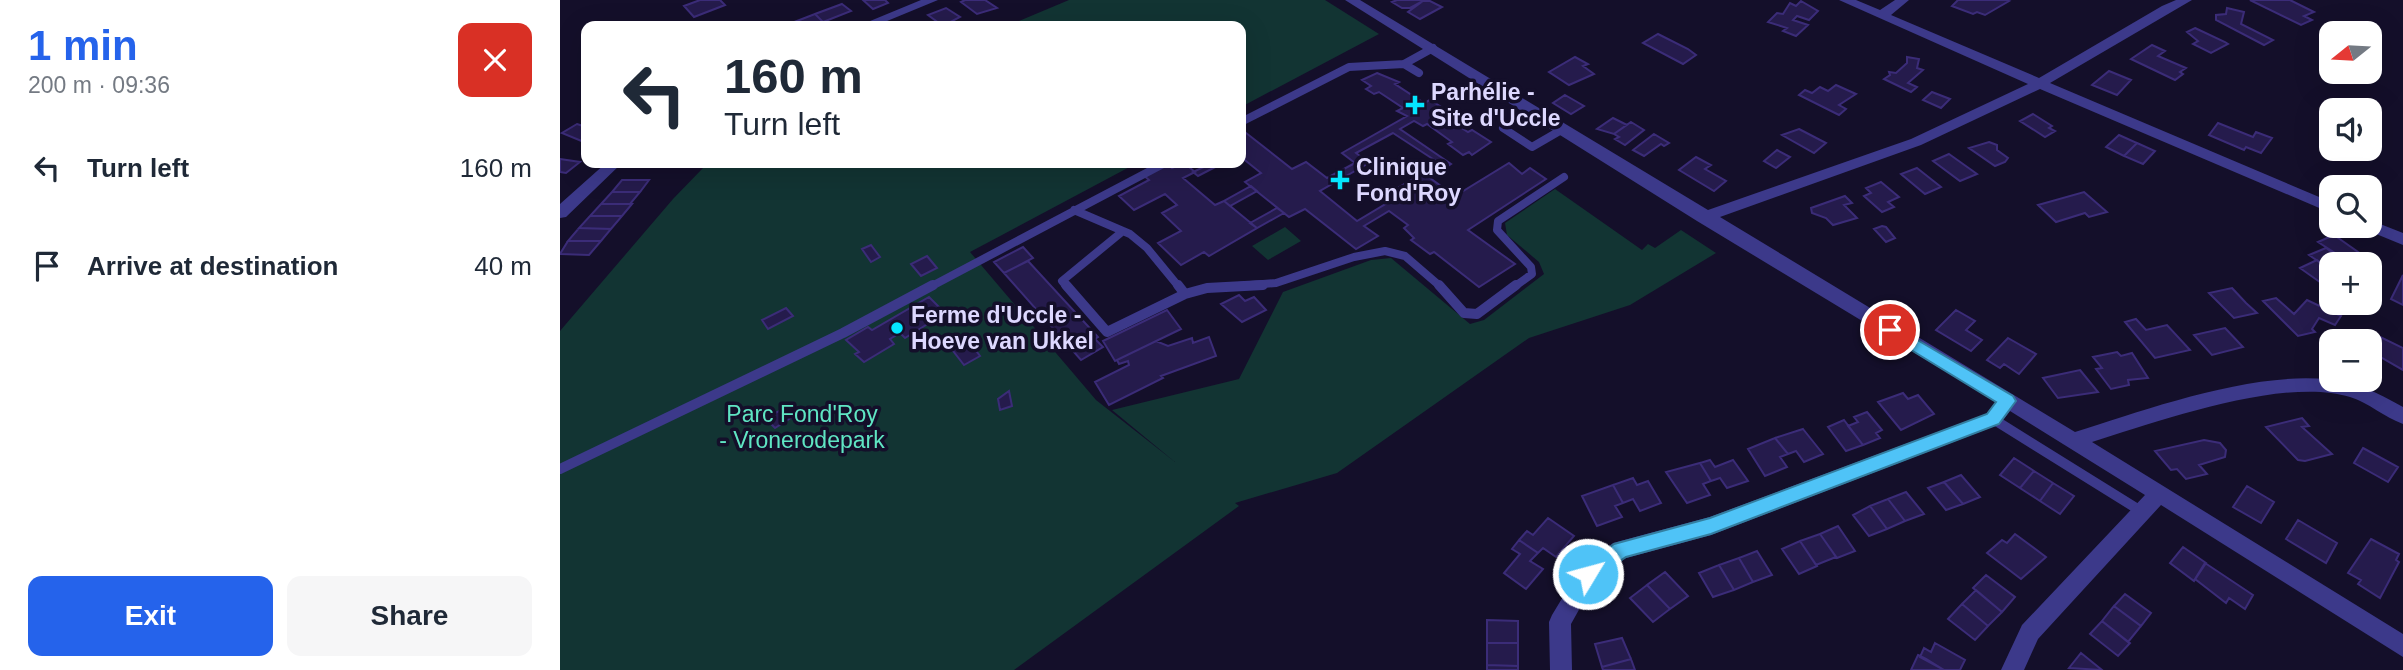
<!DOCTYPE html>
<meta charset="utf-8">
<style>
:root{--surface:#fff;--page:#f6f6f7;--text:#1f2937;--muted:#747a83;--accent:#2563eb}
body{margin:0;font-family:Helvetica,sans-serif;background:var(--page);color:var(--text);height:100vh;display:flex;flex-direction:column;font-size:26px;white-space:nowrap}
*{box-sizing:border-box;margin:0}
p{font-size:23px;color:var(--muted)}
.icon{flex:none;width:38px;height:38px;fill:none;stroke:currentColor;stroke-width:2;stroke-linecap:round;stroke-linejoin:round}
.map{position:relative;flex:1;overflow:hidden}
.side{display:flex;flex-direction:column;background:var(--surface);width:560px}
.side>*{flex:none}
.guide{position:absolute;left:21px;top:21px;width:665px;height:147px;border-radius:14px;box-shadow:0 7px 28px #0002;background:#fff;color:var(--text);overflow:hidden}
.needle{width:46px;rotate:252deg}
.buttons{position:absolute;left:1759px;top:21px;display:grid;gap:14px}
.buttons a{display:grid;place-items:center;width:63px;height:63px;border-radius:14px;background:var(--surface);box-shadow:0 7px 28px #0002;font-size:35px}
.pin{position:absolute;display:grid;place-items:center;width:60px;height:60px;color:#fff;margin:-30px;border:4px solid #fff;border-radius:50%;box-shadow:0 2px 7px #0007}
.me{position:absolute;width:77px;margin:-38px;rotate:53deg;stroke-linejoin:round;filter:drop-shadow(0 0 5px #0008)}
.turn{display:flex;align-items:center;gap:24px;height:147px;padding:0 28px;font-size:32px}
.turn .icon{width:91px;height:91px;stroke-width:2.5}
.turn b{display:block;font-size:49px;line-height:60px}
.round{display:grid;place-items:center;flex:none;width:74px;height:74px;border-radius:14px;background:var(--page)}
.headline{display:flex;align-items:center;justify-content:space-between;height:119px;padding:0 28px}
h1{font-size:42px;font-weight:600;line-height:52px;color:var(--accent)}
.button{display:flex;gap:14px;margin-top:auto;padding:14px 28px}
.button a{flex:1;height:80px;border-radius:14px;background:var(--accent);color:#fff;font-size:28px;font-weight:600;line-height:80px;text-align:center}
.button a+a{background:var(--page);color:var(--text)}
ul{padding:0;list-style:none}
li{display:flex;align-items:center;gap:21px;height:98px;padding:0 28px}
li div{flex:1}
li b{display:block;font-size:26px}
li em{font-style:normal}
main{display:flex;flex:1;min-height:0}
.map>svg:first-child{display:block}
.green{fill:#123433}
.building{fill:#251b4c;stroke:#3b2c78;stroke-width:2;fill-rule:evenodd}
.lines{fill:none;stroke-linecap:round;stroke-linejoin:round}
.lane-far1{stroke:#3c398a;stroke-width:8}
.lane{stroke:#3c398a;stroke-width:10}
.street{fill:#3c398a;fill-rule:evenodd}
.route{fill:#4fc3f7;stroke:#337fa1;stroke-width:2}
.poi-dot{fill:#04e6ff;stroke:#140f2a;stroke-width:2.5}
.labels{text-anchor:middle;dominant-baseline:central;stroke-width:7;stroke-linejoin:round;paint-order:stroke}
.poi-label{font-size:23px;font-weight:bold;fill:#ddd8ff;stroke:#140f2a;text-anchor:start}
.park-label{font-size:23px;fill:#5fe5c3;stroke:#140f2a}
</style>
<main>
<section class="side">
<div class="headline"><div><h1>1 min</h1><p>200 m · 09:36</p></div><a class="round" style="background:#d93025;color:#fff"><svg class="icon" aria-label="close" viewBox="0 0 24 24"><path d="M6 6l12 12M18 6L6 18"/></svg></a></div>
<ul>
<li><svg class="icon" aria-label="left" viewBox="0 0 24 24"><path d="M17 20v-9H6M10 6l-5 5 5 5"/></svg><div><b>Turn left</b></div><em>160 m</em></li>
<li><svg class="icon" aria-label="arrive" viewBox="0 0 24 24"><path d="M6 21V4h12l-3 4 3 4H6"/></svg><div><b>Arrive at destination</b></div><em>40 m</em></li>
</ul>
<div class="button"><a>Exit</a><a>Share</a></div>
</section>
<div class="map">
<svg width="1843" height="670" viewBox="0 0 1843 670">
<rect width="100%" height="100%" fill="#140f2a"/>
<path class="green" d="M509,0h256l54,34 -138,73v-81h-234z
M153,163h424l-167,89 126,148 79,62 -63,-52 127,-31 44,-87 88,-32 20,-2 79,66 14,-4 60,-46 -5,-12 -32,-27 -2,-12 50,-34 87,61 6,-6 7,4 26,-18 35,23 -86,52 -101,33 -192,135 -102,30 4,3 -225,164h-454v-339l113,-132 30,-31z
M725,227l16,14 -33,19 -16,-14z"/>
<path class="building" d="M140,0h20l5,5 -31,12 -10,-11z
M303,0h22l3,3 -15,6z
M405,0h20l12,8 -20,6 -16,-12z
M837,0h24l2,1 -13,7h-8l-10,-6z
M1398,0h48l3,1 -24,14 -8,-3 -4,2 -21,-8z
M1690,0h40l24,12 -10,4 8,4 -11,5z
M863,1h7l12,6 -22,12 -12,-7z
M1241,1l17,10 -9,9 -12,-4 -4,4 15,5 -12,11 -13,-5 4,-3 -19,-6 9,-9 6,1 7,-11 6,3z
M282,4l9,7 -28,11 -8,-8z
M386,8l14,9 -17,9 -15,-11z
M1667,8l17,4 -3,12 32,16 -9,5 -48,-25v-5l10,-1z
M255,14l8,8 -11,4h-28z
M1635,28l30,14 3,2 -17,9 -18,-9 5,-3 -11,-9z
M1098,34l30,15 8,6 -13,9 -40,-21z
M1592,45l13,6 -7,5 28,12 -6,4 3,2 -8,6 -44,-21z
M1015,57l13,7 -5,2 11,8 -25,11 -20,-13z
M1347,57l12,2 -2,9 6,2 -15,13 9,4 -6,5 -27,-13 6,-4 -1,-3 7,1 11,-10z
M1549,71l22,9 -14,15 -25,-10z
M817,73l22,9 -4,2 29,19 6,-3 13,8 -6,4 31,20 4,-2 19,12 -19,13 -3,-3 -6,3 -15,-11 4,-2 -25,-18 -4,2 -9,-5 -14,8 51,35 -21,14 25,18 54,-33 13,11 8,-6 16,11 -78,51 47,34 -36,23 -45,-35 -4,2 -19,-14 3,-2 -10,-10 4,-3 -19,-14 -25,15 14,10 -22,13 -51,-40 -16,8 -44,-35 16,-9 -20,-16v-28l51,40 14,-7 21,16 28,-15 -13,-10 65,-37 -10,-5 6,-3 -24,-16 -5,2 -8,-5 5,-3 -9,-6zM833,133l49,32 -23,14 4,3 -3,1 -7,-4 -27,16 6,5 -35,21 -37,-30 49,-28 -13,-10z
M1276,85l20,9 -17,11 7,4 -7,6 -40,-20 6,-5 7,3 8,-6 8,4z
M1372,92l18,7 -9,9 -18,-8z
M1005,95l19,11 -13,8 -18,-11z
M1473,114l19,12 -3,2 6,3 -10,6 -25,-16z
M1053,118l14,7 -13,9 -17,-5z
M1071,122l13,8 -19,15 -10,-6 4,-2 -5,-3z
M1658,123l35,14 3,-5 16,6 -11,15 -15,-6 -2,3 -35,-15z
M17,124l9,3 -2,15 -22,-9z
M1239,129l27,14 -12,10 -32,-18z
M1094,134l15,9 -5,3 -3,-2 -17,12 -11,-6z
M1559,135l18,8 -13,13 -18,-9z
M1429,142l8,3v5l11,8 -3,4 -10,4 -26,-18z
M1577,143l18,8 -12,13 -19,-8z
M1217,150l13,7 -14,11 -12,-7z
M1389,154l28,20 -17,7 -27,-20z
M1136,157l15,8 -6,4 21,12 -12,10 -35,-21z
M0,159l20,3 -14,11 -6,-1z
M606,163l6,5 12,-5 11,9 -12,6 32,27 9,-4 33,27 -48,28 -5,-4 -23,13 -23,-22 23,-12 -19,-18 15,-8 -12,-11 -31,16 -15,-14 30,-16 -6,-5z
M652,163h11l-25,13 -5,-4z
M1357,168l24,19 -16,7 -24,-20z
M62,180h27l-9,12h-28z
M1321,182l18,15 -11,5 6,5 -12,5 -18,-16 7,-3 -5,-5z
M691,186l6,5 -27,15 -6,-5z
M52,192h28l-10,12h-29z
M1524,192l23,20 -18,5 -4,-4 -29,9 -18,-17z
M1285,196l7,7 -8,2 13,13 -24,7 -7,-7 -14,-5 -1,-5z
M41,204h31l-10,12h-32z
M717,208l7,5 -27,15 -7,-5z
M30,216h32l-11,13 -32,-1z
M1322,226l4,1 9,11 -9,4 -12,-13z
M19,228l32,1 -10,12h-33z
M1774,235l24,17 -6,2 10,7 -10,3 -34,-22z
M8,241h33l-12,14 -29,-1z
M311,245l9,12 -9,5 -9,-13z
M463,247l10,11 -29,15 -10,-11z
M1766,248l16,11 10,5h-21v6l-22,-15z
M367,256l10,12 -16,8 -10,-12z
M1757,260l14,10v13l-7,2 -24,-17z
M468,261l70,76 -3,2 8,8 -22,13 -77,-87z
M1843,275v30l-12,-6z
M1672,288l14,15 11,10 -23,5 -25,-25z
M679,295l6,6 9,-4 12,13 -24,12 -21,-18z
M369,297l16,16 -40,25 -5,-5 -10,6 4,5 -30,18 -9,-8 4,-2 -13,-12 22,-13 4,3z
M1716,298l18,16 13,-14 34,16 -6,9 -16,-7 -7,11 3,3 -17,4 -35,-35z
M226,308l7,8 -25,13 -6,-9z
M607,310l14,19 -66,32 -12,-20z
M1396,310l19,11 -9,9 16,10 -11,11 -35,-21z
M1576,319l10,11 21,-5 23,25 -35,8 -30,-36z
M1665,328l18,19 -31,8 -18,-20z
M1810,332l33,16v22l-33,-19v-10h-6z
M404,335l16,21 -16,9 -17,-22z
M649,337l7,19 -55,20 2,2 -54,27 -14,-23 34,-17 -1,-4 -9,3 -2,-4 39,-19 12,5 24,-8 1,5z
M1448,338l28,16 -17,20 -15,-10 -4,4 -13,-8z
M1557,352l4,4 11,-3 16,25 -20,2 1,5 -18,4 -15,-20 6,-1 -9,-11z
M1520,370l18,22 -40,6 -15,-20z
M449,391l3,15 -12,4 -2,-11z
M1343,393l5,6 10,-4 16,19 -33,16 -23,-28z
M232,403l8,9 -25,16 -9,-9z
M1307,412l15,18 -6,3 4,5 -17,7 -15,-19 10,-4 -4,-5z
M1742,418l7,8 -7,1 30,27 -27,7 -7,-1 -32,-33z
M1284,420l19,25 -17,6 -18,-24z
M1243,429l20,25 -19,8 -8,-11 -8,3 -13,-16z
M1215,438l13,16 -8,3 7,10 -22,9 -17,-27z
M1644,440l16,3 6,7 -1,7 -26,8 8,9 -21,5 -9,-10 -6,1 -16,-19z
M1803,448l35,19 -10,15 -34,-19z
M1454,458l20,13 -14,17 -20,-13z
M1150,460l5,7 18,-7 15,21 -21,7 -7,-10 -9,3 -11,-18z
M1140,463l11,18 -8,3 7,11 -23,8 -21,-31z
M1474,471l19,12 -13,18 -20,-13z
M1401,475l19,22 -17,7 -19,-22z
M1073,478l4,7 11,-4 13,22 -21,8 -7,-12 -10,4 -10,-18z
M1384,482l19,22 -17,6 -18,-22z
M1493,483l21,13 -14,18 -20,-13z
M1053,485l10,18 -8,3 7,11 -25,9 -15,-30z
M1687,486l27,16 -13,21 -28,-16z
M1346,492l18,22 -19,7 -17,-22z
M1328,499l17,22 -18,8 -17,-23z
M1310,506l17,23 -18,7 -16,-21z
M988,518l26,18 -18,21 -13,-9 -5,5 -19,-13 8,-9 6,4z
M1738,520l39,23 -11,20 -40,-24z
M1278,526l17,25 -18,7 -17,-24z
M1260,534l16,23 -20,8 -16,-24z
M1455,534l31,23 -25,22 -34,-26 15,-13 5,3z
M1811,539l28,15 -3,6 3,2 -19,36 -22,-14 3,-4 -13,-7z
M959,540l19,13 -8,8 13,8 -17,20 -22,-16 16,-19 -8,-5z
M1240,541l17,25 -18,8 -17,-25z
M1623,547l23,16 -12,18 -24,-18z
M1197,551l15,24 -19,7 -14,-24z
M1179,558l14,24 -19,8 -15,-25z
M1645,563l48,32 -8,14 -16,-11 -3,5 -31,-24z
M1159,565l15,25 -21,7 -14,-24z
M1105,572l23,24 -18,13 -23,-24z
M1426,575l29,22 -13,15 -29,-24z
M1087,585l23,24 -17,13 -23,-24z
M1416,590l26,22 -14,14 -26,-22z
M1565,594l26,19 -10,13 -27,-20z
M1402,604l26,22 -13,14 -27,-21z
M1554,606l27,20 -13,16 -26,-21z
M927,620l31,1v22h-31z
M1542,621l28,22 -12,13 -28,-22z
M1062,638l9,21 -29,8 -7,-23z
M927,643h31v23l-31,-1z
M1375,643l30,17 -5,10h-16l-24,-13 4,-9 7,4z
M1521,653l21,17 -33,-2z
M1358,655l8,4 18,11h-33z
M1071,659l4,11h-32l-1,-3z
M927,665l31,1v4h-31z"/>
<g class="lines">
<path class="lane-far1" d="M844,64l15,9
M973,110l-30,18 29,19 31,-18
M681,122l108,-55 55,-3 29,-16
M514,210l56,24 17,14 32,39
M370,287l235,-124
M507,287l-5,-6 61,-50
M665,287l51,-4 78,-26 31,-6 20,5 36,31
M954,287l18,-13 -1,-7 -34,-37 1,-9 66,-44"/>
<path class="lane" d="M506,285l41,47 78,-38
M618,285l7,9 22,-6 56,-3
M879,285l25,28 13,1 39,-29
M1433,419l151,94
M0,469l283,-136 90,-48"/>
<path class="street" d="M361,0h17l-63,26h-17z
M785,0h15l348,210 203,-71 117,-55 -189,-84h17l24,10 15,-10h14l-18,15 148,63 123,-72 14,-6h16l-142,83 281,119v11l-291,-124 -119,56 -201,72 355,215c76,-24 196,-68 274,-49 19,4 37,15 54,24v17c-19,-7 -34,-21 -53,-27 -66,-21 -193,25 -258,45l311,192v23l-242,-152 -123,134 -14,31h-23l21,-45 123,-130 -135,-84 -10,13 -289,111 -85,23 -31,23 -24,43 1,46h-22l-1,-48 3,-7 29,-48 32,-24 97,-26 276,-103 10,-12 -299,-181z
M46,163h16l-56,54 -6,1v-14z
M1810,220l33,13v12l-39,-16 -1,-3h7z"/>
</g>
<path class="route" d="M1330,324l123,72 3,5 -17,23 -288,110 -85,23 -38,26 -7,-2 -2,-7 2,-6 33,-24 96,-26 277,-104 9,-12 -111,-68v-8z"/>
<g class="poi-dot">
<path d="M851.5 94.5h7v7h7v7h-7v7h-7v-7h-7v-7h7z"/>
<path d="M776.5 169.5h7v7h7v7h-7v7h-7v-7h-7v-7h7z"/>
<circle cx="337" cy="328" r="7"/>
</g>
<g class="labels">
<g class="poi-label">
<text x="871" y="92">Parhélie -<tspan x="871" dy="26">Site d'Uccle</tspan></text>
<text x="796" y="167">Clinique<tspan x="796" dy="26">Fond'Roy</tspan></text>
<text x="351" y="315">Ferme d'Uccle -<tspan x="351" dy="26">Hoeve van Ukkel</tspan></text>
</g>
<g class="park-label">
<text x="242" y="414">Parc Fond'Roy<tspan x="242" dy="26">- Vronerodepark</tspan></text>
</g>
</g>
</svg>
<div class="buttons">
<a><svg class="needle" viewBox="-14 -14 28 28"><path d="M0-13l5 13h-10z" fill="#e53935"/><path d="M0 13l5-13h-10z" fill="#747a83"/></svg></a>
<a><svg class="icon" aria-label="sound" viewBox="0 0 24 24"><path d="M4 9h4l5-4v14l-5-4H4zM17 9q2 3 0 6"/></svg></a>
<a><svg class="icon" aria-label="search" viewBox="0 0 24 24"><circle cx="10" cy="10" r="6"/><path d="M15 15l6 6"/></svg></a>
<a>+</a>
<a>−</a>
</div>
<div class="pin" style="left:1330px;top:330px;background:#d93025"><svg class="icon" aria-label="arrive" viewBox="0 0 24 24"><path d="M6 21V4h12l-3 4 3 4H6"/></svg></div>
<svg class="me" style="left:1028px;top:574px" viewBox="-20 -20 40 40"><circle r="17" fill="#4fc3f7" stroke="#fff" stroke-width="3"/><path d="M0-11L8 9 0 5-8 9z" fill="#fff"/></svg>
<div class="guide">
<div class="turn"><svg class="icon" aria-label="left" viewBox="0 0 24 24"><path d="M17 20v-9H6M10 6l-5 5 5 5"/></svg><div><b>160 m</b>Turn left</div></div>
</div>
</div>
</main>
